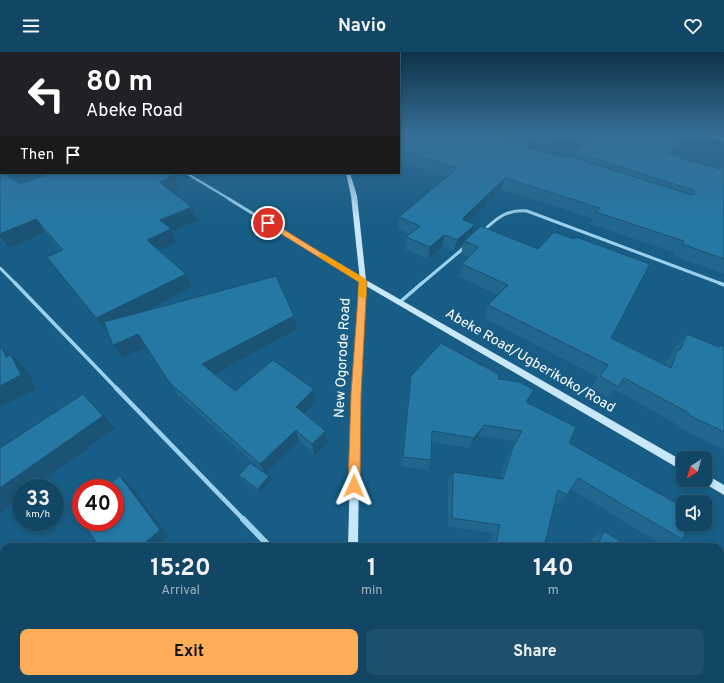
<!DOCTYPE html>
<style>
:root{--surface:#114664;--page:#1e506d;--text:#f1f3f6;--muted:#9cb1bf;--line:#305e78;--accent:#ffad58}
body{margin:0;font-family:Overpass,sans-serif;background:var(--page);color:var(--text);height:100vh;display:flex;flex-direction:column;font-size:15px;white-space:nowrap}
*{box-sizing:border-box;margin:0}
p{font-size:13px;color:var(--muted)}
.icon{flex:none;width:22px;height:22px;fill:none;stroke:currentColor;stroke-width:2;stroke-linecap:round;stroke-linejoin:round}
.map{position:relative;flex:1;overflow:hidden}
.details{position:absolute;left:0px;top:491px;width:724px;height:140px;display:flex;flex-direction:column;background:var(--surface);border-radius:12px 12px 0 0;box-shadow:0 2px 6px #0003,0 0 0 1px var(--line)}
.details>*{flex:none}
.guide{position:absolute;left:0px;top:0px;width:400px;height:122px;box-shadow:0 2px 6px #0003,0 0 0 1px var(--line);background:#202124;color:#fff;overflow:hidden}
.needle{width:26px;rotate:217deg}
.tools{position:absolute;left:676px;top:399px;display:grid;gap:8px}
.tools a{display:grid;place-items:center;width:36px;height:36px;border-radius:8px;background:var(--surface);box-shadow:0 2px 6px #0003,0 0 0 1px var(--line);font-size:20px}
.speed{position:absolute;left:12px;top:427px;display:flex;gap:8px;font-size:20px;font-weight:700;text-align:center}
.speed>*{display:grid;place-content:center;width:52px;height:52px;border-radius:50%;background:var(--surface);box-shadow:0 2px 6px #0003,0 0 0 1px var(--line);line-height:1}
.speed small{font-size:10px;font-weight:400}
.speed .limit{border:6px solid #d22;background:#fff;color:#111}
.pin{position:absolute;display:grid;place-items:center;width:34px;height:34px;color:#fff;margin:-17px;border:2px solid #fff;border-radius:50%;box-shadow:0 1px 4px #0007}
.me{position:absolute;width:44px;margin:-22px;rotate:1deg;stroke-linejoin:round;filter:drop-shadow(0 0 3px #0008)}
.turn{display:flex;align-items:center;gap:14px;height:84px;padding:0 20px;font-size:18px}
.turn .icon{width:52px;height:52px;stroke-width:2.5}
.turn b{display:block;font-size:28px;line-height:34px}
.then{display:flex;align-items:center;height:38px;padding:0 20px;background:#0003;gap:8px;font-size:15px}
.eta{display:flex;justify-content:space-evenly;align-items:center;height:68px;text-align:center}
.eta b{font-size:24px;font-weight:700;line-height:28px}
.action{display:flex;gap:8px;margin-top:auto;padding:8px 20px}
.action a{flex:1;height:46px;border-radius:8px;background:var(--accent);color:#111;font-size:16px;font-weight:700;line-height:46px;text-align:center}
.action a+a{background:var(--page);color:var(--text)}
header{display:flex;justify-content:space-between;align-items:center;height:52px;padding:0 20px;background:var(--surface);font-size:18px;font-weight:700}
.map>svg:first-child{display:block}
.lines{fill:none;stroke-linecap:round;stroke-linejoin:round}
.street-far4{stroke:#9cd1ed;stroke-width:2.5}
.street-far3{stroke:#9cd1ed;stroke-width:3}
.street-far2{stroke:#9cd1ed;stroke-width:3.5}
.street-far1{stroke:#9cd1ed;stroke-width:4.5}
.street{stroke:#9cd1ed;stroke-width:6}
.secondary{fill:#c8e8f9;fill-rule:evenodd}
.wall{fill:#20668d}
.shaded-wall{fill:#1a5373}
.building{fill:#2577a4;stroke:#1a5373}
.route{fill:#ffad58;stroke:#a67039}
.slow{fill:#f59e0b}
.labels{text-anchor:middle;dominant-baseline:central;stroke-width:4;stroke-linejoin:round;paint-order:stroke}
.street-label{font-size:14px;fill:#fff;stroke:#175d85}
</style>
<header><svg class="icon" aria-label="menu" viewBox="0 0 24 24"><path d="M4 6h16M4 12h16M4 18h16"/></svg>Navio<svg class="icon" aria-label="heart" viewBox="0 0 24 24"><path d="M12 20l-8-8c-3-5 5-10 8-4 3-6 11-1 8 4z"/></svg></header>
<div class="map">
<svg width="724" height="631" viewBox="0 0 724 631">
<rect width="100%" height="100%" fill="#175d85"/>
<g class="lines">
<path class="street-far4" d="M700,81l24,6
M186,121l45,27"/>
<path class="street-far3" d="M229,147l134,82
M482,180c14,-13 24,-23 45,-21l195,73
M0,216l16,16
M421,232l44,-37"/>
<path class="street-far2" d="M15,231l102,106
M719,231l5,2
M400,250l22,-19"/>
<path class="street-far1" d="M116,336l128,132"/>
<path class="street" d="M243,467l27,28
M395,627l4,4"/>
<path class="secondary" d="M346,121h4l7,23 9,84 317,181v10l-317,-185 -6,108 -2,153h-10l4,-153 8,-113 -9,-85z
M705,422l19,11v10l-22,-13 -1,-2h4z
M343,627h12l1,4h-14z"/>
</g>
<path class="wall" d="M0,81h1v10h-1z
M407,81h145l-19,17 33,8 5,-1 2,-5 21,-19h94l-17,21 9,4 39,10 5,-7v113l-51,-18 2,-3 -85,-29 3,-5 -92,-30 -32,33 4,12 138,104 54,27 1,-4 5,-5 5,-10 11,-12 31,13 2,-2 4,2v101l-1,1 -48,-23 1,-2 -61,-34 -7,8 -17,-10 7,-11 -114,-59 4,-13 10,-10 -39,-18 3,-13 7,-7 -8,-3 2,-10 -9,7 -12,-5 -14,13 -23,-10 1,-12 4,-3 -12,-5 1,-12 48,-40 -48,-16v-23z
M711,81h13v4z
M0,118l20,14 154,-9 5,13 -8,3 26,29 -26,11 5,12 -16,7 32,37 -46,23 151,19 -83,45 21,17 81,11 -12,11 22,18 2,12 -14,12 -15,-14 -34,32 4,3 2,4 -11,13 -19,-14 -2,-4 21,-6 -82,-74 -31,-48 -24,11 -10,-13 -5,-15 -2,1 -59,-74 15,-6 -17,-19 -36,16 -9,-8z
M411,324l88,3 27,23 43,41 114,97 -17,7 -95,-58 -4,6 -10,9 -2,-2 -11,45h-54l3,-14 -45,-7v-45l5,-9 47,7 7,-22 8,-16 -37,-5 -9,12 -37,-6 -1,18 -3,10 -27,-4 8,-78z
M604,479l25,16h-41l4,-9z
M472,627h69l-1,4h-61z
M561,627h79l-1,4h-79z"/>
<path class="shaded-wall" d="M543,81h9l-21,18 3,-11z
M686,81h2l-26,31 7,-11z
M174,123l5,13 -15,7 -5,-13z
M505,126l-4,11 -41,42 2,-12z
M192,155l5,13 -26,11 5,12 -22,10 -7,-13 13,-20z
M36,167l9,13 -36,16 -9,-11v-3z
M475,173l-3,11 -8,5 -1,3 -9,7 3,-11z
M444,183l-2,11 -14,13 2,-12z
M186,222l6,13 -86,44 -10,-13z
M294,264l3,13 -88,48 -7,-13z
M138,282l9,13 -24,11 -10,-13z
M2,296l11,11 -2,-4 15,13 10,21 -36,18v-21l6,-29z
M314,337l2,13 -17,16 -3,-11z
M83,342l32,34 -82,60h-12v9l-21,15v-24z
M484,373l-6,11 -9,12 5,-10z
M296,378l3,11 -34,33 -5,-10z
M326,379l2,12 -14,12 -2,-11z
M120,424l9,7 39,53 -12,11h-16z
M269,424l2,4 -11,13 -2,-4z
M220,627h3l14,4h-4z"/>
<path class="building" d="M407,81h85l37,11 -3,4 40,10 2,-2 124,39 3,-2 -2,-3 -120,-38 21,-19h92l-17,20 12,3 -1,2 40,11 4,-7v97l-42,-15 2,-3 -88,-29 4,-4 -95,-30 -43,41 13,6 -18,15 -13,-5 -14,12 -24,-10 14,-11 -21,-9 58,-49 -58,-18v-12z
M510,81h33l-9,7z
M0,118l1,1v2h3l16,11 30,-11h121l3,2 -15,7 33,25 -32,13 11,9 -24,11 39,34 -90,44 -49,-61 16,-7 -27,-31 -36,15z
M481,174l57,23 16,-17 20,7 2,-2 74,27 -39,74 60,30 7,-19 2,1 7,-16 32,13 1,-2 4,2v85l-35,-17v-2l-65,-35 -6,9 -18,-11 8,-11 -120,-60 20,-20 -46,-21 17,-17 -15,-6z
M276,224l18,40 -92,48 33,27 38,-31 41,29 -18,18 30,24 -14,13 -16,-14 -36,34 -91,-82 -31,-48 -25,11 -9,-23z
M441,291l57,31 1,5 21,3 14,8 -8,12 50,25 -7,16 114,64v17h4l-4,16 -105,-62 -11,17 -9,-5 -14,57h-49l5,-22 -48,-7 1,-46 50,7 10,-32 9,-16 -38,-6 -10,13 -42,-7 -1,29 -28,-3 8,-81z
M2,296l4,9 5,-2 10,20 -21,11v-37z
M83,342l20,22 -103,72v-40z
M250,411l19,13 -11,13 -19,-14z
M120,424l40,54 -20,17h-41l-16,-25h32v-34h-11z
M81,453v14l-6,-10z
M604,479l25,16h-32z
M202,627h18l13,4h-32z
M479,627h62l-1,4h-54z
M574,627h66l-1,4h-67z"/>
<linearGradient id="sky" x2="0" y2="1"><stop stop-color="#0d3349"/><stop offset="0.48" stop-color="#366d94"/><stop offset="1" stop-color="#366d94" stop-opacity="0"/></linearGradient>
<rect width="724" height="169" fill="url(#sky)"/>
<path class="route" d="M265,169h5l97,60 -6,113 -1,92 -2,4 -4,1 -4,-1 -2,-4 3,-92 8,-112 -94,-58z"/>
<path class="slow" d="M319,202h5l42,25 -1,18 -3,1 -4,-3 1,-13 -40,-25z"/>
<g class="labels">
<g class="street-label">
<text transform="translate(343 306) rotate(-87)">New Ogorode Road</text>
<text transform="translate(530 309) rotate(30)">Abeke Road/Ugberikoko/Road</text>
</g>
</g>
</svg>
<div class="tools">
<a><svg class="needle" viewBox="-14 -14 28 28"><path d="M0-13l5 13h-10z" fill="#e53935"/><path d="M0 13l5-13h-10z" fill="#9cb1bf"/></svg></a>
<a><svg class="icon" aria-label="sound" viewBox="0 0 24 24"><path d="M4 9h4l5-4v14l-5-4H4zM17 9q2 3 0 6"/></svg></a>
</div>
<div class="speed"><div>33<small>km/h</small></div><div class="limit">40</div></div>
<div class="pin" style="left:268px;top:171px;background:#d93025"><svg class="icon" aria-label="arrive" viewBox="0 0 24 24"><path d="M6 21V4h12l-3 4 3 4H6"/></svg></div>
<svg class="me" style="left:354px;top:434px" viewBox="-20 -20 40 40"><path d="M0-17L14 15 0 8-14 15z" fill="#ffad58" stroke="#fff" stroke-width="4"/></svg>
<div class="guide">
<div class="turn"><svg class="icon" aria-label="left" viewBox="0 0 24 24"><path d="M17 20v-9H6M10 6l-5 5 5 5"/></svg><div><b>80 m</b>Abeke Road</div></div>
<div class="then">Then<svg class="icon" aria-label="arrive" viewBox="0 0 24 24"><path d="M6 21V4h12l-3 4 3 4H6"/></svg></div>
</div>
<section class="details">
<div class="eta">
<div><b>15:20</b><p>Arrival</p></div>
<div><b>1</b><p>min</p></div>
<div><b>140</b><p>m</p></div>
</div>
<div class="action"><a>Exit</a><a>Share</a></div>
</section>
</div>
